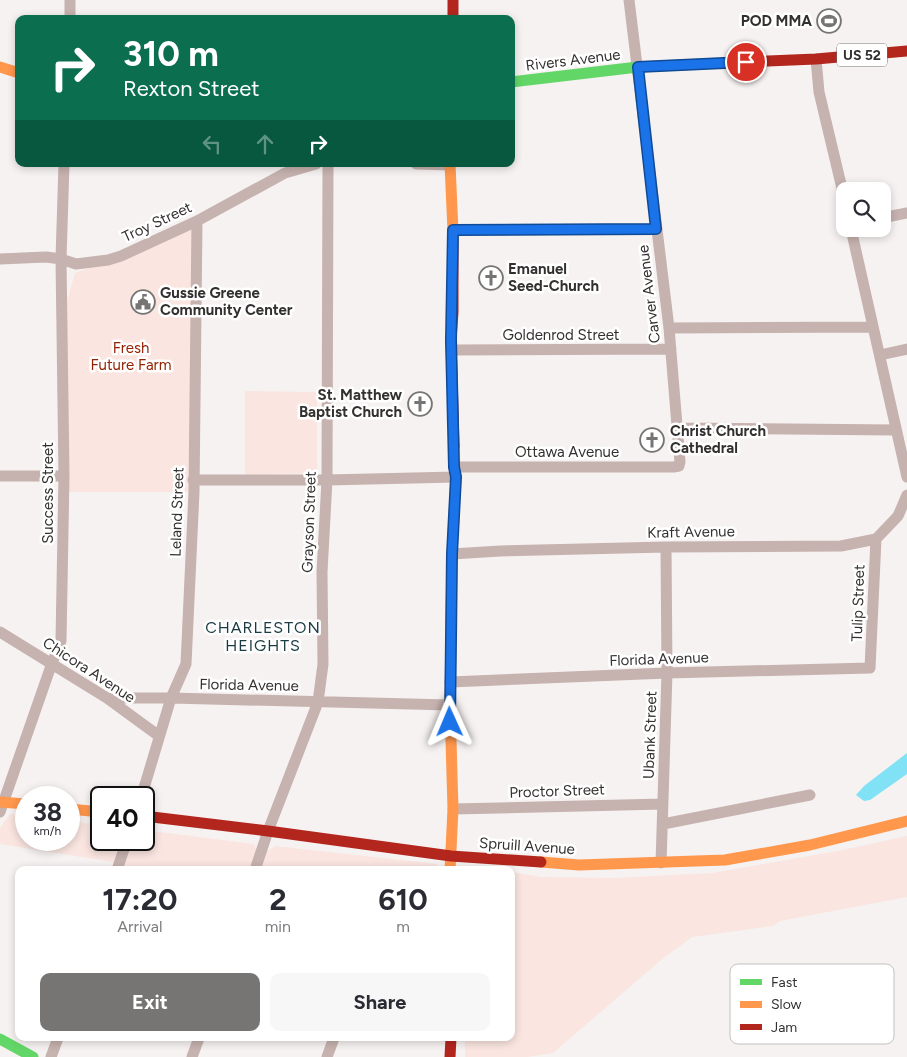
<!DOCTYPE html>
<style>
:root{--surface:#fff;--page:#f7f7f7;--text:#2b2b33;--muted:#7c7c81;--accent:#777574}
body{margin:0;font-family:Figtree,sans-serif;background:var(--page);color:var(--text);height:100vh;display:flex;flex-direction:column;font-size:19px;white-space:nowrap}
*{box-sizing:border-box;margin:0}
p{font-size:16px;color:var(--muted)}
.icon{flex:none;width:28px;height:28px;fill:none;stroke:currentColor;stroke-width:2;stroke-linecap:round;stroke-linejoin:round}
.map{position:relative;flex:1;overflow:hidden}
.sheet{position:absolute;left:15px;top:866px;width:500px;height:175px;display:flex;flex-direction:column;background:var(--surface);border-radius:10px;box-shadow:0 2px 8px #0003}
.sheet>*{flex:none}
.banner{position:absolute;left:15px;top:15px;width:500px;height:152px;border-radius:10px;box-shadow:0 2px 8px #0003;background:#0b6e4f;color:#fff;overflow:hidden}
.tools{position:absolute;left:836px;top:182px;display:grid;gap:10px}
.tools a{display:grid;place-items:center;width:55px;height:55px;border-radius:10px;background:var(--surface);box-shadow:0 2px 8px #0003;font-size:25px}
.speed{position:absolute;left:15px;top:786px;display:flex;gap:10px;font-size:25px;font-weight:700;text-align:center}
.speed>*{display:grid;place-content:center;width:65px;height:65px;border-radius:50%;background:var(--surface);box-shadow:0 2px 8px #0003;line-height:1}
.speed small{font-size:12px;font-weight:400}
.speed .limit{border:2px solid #111;border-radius:8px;background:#fff;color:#111}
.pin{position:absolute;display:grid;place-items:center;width:42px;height:42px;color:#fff;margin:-21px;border:2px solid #fff;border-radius:50%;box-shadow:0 1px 5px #0007}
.me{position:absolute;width:55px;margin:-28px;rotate:359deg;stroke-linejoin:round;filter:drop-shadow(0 0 4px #0008)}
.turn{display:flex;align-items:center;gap:18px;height:105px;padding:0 25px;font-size:22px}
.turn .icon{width:65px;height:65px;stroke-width:2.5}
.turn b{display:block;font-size:35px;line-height:42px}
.lanes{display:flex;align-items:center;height:48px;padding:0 25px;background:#0003;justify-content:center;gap:25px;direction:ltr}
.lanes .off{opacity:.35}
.eta{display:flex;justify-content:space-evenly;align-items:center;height:85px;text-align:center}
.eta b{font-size:30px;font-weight:700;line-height:35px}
.action{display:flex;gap:10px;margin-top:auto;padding:10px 25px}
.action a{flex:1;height:58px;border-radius:10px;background:var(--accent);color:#fff;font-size:20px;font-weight:700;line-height:58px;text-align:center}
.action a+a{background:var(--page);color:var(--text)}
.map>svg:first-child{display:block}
.green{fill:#fae5e0}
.water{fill:#81e1f5}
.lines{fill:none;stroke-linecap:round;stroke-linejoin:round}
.street{stroke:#c6b2ae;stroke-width:11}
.fast{stroke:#63d668;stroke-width:11}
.slow{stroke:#ff974d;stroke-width:11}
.jam{stroke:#b3261e;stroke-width:11}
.route-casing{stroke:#114b97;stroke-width:12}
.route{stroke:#1a73e8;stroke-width:9}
.labels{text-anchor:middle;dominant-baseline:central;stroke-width:5;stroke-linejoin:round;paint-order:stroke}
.shield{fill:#fff;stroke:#706f6e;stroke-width:1}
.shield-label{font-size:14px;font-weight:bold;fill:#333130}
.poi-label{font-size:15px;font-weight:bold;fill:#333130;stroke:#fff;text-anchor:start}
.street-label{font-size:15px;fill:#333130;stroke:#fff}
.park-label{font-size:15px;fill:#942204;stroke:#fff}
.neighbourhood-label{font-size:16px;letter-spacing:1px;fill:#1a3b42;stroke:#fff}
.key{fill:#fff;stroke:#c2c1c1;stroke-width:1}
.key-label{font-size:14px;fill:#333130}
</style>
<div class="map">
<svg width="907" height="1057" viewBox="0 0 907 1057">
<rect width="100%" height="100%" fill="#f6f2f1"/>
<path class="green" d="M196,221l-2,271h-130l-1,-176 12,-43 46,-17z
M245,391l72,1v81l-72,2z
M10,814l16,2v24h43v-19l32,4v15h43v-10l110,14 5,12 16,-10 162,18 -1,6h-319l2,-7 -119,-19v-16z
M907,836v61l-127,24 -7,5 -81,11 -31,23 -108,93 -26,4h-62v-19h46v-166l30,5 74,1 97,-5 126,-22z"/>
<path class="water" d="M907,753v21l-37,26 -6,1 -8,-6 8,-9z"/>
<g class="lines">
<path class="street" d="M70,19v-19
M816,59l3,33 26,109
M416,164l34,1
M882,218l25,-5
M851,229l56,248
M453,230l203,-1
M0,259l46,-2 15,2 15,5 32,-4 13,-4 76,-35 88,-48 31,-9
M669,328l204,-1
M452,350l219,-1
M880,355l27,-6
M677,428l219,2
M454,467h220l5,-1 1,-4 -11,-134 -40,-328
M0,476h64
M193,480h134l129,-3
M452,554l48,-3 166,-4 175,-1 35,-7 22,-23 9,-21
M0,632l107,66 52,38
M450,682l217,-9 203,-5 6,-129
M107,698h64l279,7
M141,798l30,-100 15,-34 8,-172 3,-271
M453,809l210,-5
M0,812l52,-149 9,-22 3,-165 -3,-217 3,-95
M663,824l147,-29
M661,863l6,-190 -1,-126
M117,870l10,-30
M255,870l13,-39 50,-129 5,-38 -1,-92 5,-92 1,-316
M51,1057l7,-19
M192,1057l7,-19
M327,1057l7,-19"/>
<path class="fast" d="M511,82l127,-15 106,-5
M0,1039l33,18"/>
<path class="slow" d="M0,67l19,6
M450,164l3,67
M0,802l26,2
M69,809l32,3
M541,862l38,3 146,-5 85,-15 97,-24
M450,870l3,-61 -3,-104 2,-151 4,-77 -2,-10v-21"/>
<path class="jam" d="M453,0v19
M744,62l72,-3 91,-8
M453,231v81l-2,28 3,106
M144,816l124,15 183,25 90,6
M450,1057l1,-19"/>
</g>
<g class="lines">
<g class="route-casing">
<path id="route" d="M450,722l2,-168 4,-77 -2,-10 -3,-127 2,-110 203,-1 -18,-162 108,-5"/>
</g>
<use href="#route" class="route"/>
</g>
<defs>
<g id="stadium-ring" transform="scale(1.25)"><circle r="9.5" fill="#fff" stroke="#777574" stroke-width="1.5"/><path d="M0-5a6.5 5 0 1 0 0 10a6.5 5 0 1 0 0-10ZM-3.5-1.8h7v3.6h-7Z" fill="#777574"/></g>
<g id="church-ring" transform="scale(1.25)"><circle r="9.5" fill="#fff" stroke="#777574" stroke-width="1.5"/><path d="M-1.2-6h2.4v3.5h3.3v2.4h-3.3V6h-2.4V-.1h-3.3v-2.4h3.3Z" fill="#777574"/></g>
<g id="civic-ring" transform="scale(1.25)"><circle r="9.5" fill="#fff" stroke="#777574" stroke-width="1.5"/><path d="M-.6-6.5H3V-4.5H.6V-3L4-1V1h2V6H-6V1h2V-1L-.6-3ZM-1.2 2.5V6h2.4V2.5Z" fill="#777574"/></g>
</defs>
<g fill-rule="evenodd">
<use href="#stadium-ring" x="829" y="21"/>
<use href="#church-ring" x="491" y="278"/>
<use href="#civic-ring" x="143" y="302"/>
<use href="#church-ring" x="420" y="404"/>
<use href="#church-ring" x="652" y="440"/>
</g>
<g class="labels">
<rect class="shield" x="837" y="43.5" width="50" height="23" rx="4"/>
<g class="shield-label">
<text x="862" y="55">US 52</text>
</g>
<g class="poi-label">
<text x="812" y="21" text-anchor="end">POD MMA</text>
<text x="508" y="269">Emanuel<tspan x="508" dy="17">Seed-Church</tspan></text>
<text x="160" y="293">Gussie Greene<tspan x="160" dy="17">Community Center</tspan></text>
<text x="402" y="395" text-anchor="end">St. Matthew<tspan x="402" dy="17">Baptist Church</tspan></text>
<text x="670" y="431">Christ Church<tspan x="670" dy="17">Cathedral</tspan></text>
</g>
<g class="street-label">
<text transform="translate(573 60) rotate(-7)">Rivers Avenue</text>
<text transform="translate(157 222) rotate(-25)">Troy Street</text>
<text transform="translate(649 294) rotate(-97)">Carver Avenue</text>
<text x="561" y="335">Goldenrod Street</text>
<text x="567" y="452">Ottawa Avenue</text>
<text transform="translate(48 493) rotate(-90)">Success Street</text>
<text transform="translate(177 512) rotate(-88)">Leland Street</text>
<text transform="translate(309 522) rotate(-88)">Grayson Street</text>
<text transform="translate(691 532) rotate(-1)">Kraft Avenue</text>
<text transform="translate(858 603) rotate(-88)">Tulip Street</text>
<text transform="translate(659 659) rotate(-2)">Florida Avenue</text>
<text transform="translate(89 670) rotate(33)">Chicora Avenue</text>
<text transform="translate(249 685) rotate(1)">Florida Avenue</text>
<text transform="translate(650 735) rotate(-88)">Ubank Street</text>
<text transform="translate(557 791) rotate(-2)">Proctor Street</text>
<text transform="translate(527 846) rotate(4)">Spruill Avenue</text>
</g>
<g class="park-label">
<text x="131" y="348">Fresh<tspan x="131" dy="17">Future Farm</tspan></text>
</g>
<g class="neighbourhood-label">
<text x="263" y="627">CHARLESTON<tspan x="263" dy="18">HEIGHTS</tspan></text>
</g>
</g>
<rect x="730" y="964" width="164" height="80" rx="8" class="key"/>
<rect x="740" y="979" width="22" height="6" fill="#63d668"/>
<rect x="740" y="1001" width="22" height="7" fill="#ff974d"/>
<rect x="740" y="1024" width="22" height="6" fill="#b3261e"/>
<g class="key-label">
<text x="771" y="987">Fast</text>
<text x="771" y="1009">Slow</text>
<text x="771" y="1032">Jam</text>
</g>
</svg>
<div class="tools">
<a><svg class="icon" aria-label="search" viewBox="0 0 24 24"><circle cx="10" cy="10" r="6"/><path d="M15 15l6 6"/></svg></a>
</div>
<div class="speed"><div>38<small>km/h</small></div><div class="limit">40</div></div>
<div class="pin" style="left:746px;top:62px;background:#d93025"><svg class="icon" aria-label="arrive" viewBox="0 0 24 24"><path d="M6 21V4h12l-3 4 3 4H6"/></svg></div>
<svg class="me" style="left:450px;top:722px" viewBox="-20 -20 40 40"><path d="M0-17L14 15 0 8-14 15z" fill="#1a73e8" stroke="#fff" stroke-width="4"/></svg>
<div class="banner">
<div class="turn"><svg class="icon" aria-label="right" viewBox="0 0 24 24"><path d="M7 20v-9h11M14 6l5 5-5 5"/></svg><div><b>310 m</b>Rexton Street</div></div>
<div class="lanes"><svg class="icon off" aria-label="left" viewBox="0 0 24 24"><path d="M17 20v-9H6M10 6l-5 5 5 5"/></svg><svg class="icon off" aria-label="ahead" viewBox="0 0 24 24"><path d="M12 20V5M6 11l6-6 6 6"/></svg><svg class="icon" aria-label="right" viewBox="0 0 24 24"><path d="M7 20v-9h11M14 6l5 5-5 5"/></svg></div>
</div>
<section class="sheet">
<div class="eta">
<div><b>17:20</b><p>Arrival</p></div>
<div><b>2</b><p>min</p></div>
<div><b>610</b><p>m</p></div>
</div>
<div class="action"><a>Exit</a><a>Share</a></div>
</section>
</div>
